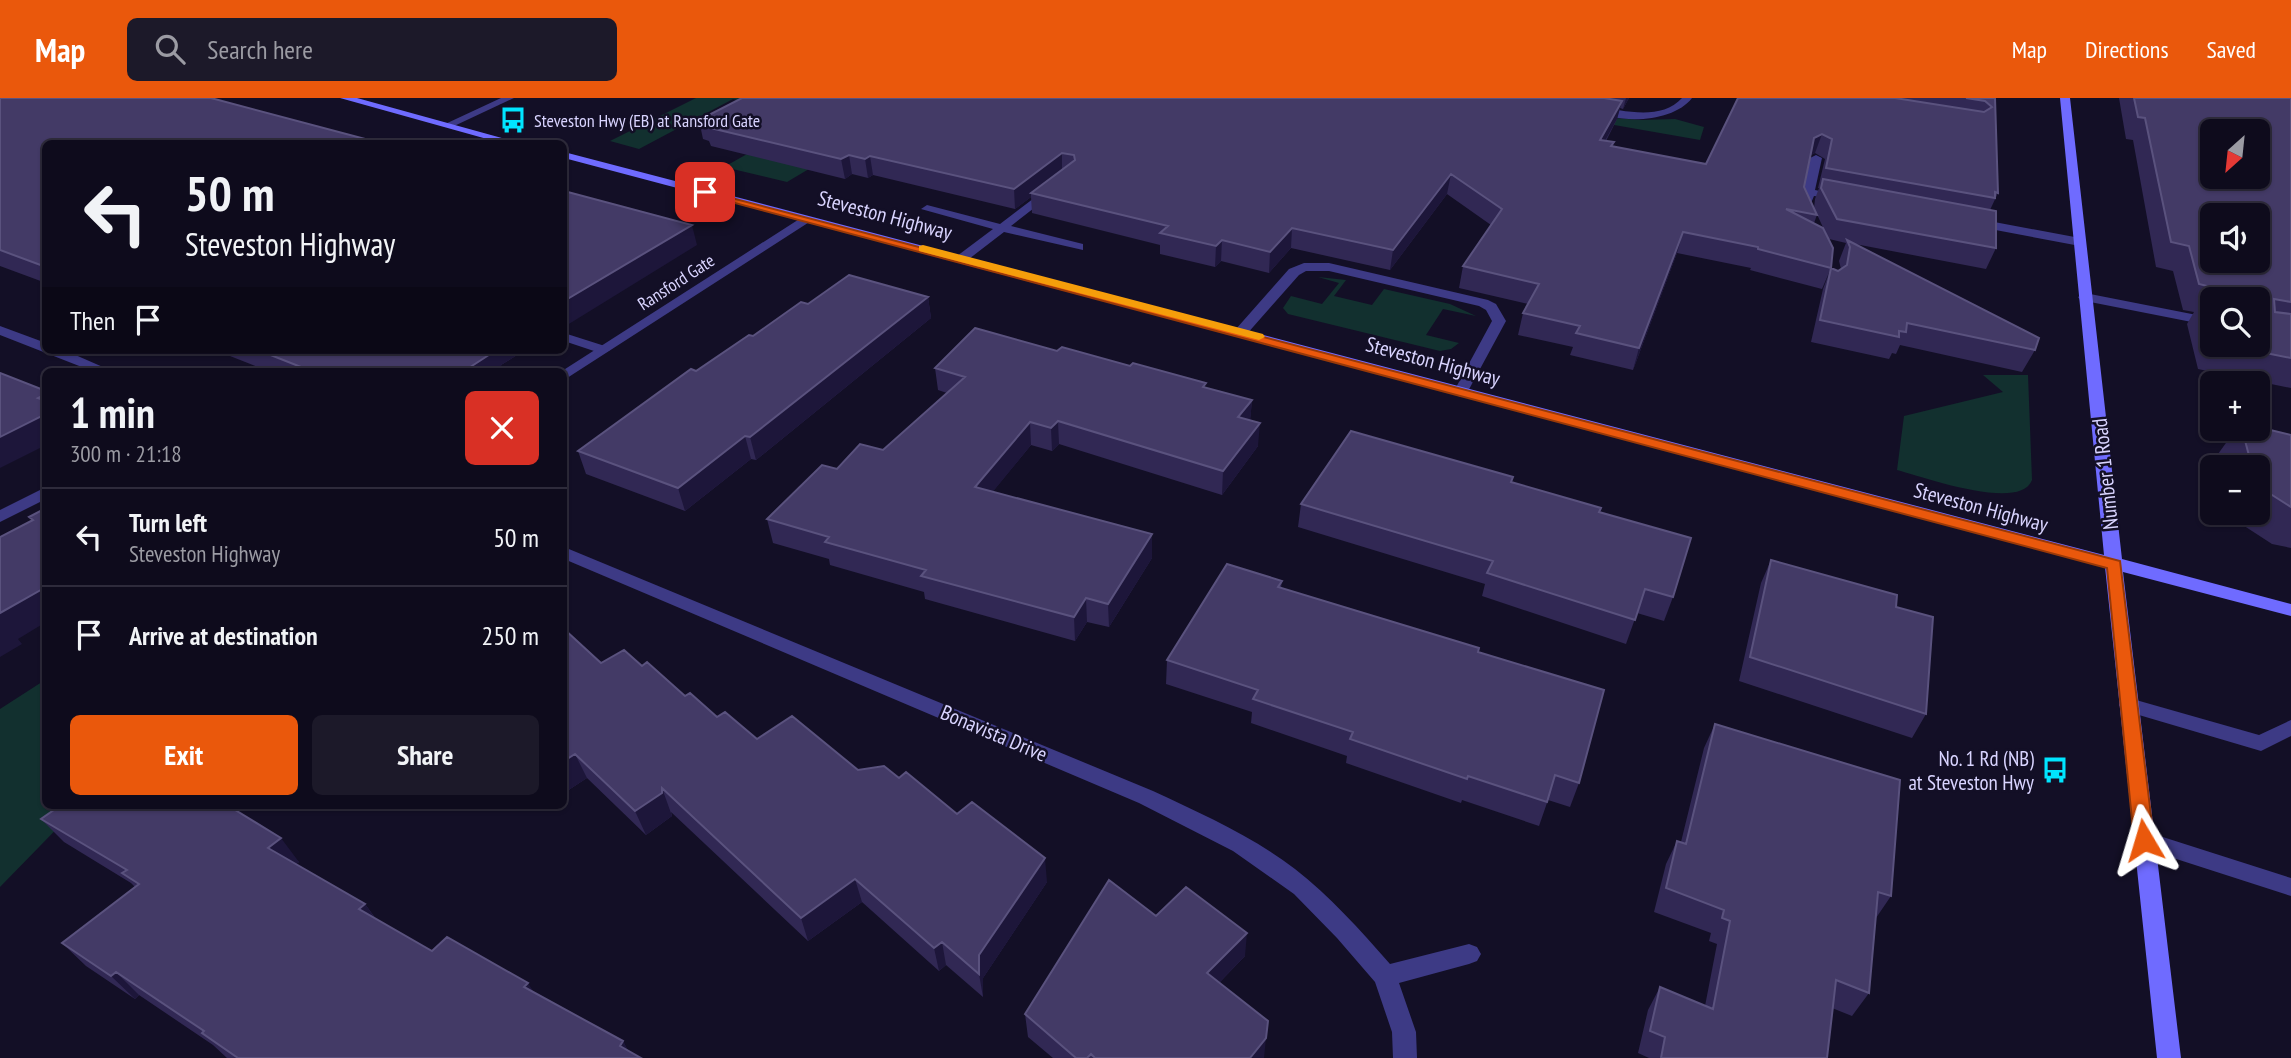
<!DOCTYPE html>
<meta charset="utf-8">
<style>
:root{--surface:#0e0b1c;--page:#1c1929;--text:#f1f3f6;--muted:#9b9ba3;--line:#2e2b3b;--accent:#ea580c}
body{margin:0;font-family:"PT Sans Narrow",sans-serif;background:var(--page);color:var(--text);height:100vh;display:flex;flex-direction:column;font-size:26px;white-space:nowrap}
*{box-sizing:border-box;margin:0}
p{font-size:23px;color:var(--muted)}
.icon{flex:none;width:38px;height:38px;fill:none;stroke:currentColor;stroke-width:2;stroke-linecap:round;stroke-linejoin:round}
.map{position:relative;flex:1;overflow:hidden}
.panel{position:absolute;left:42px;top:270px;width:525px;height:441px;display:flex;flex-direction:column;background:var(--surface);border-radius:10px;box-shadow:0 2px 5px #0004,0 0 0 2px var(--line)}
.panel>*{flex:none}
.guide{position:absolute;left:42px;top:42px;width:525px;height:214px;border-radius:10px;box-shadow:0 2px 5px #0004,0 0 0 2px var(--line);background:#0e0b1c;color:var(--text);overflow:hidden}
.needle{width:46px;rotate:207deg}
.fabs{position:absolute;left:2200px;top:21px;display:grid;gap:14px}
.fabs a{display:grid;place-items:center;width:70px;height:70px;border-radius:10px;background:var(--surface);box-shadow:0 2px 5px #0004,0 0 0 2px var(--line);font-size:35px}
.pin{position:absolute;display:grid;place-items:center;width:60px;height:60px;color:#fff;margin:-30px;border-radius:14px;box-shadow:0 4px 10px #0006}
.me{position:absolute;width:77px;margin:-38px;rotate:353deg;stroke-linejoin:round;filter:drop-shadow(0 0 5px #0008)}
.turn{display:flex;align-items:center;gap:24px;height:147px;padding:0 28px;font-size:32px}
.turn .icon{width:91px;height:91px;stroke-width:2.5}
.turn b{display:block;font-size:49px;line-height:60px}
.then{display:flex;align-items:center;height:66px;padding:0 28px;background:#0003;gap:14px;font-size:26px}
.round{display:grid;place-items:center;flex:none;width:74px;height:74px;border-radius:10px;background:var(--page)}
.overview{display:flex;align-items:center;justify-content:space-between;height:119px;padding:0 28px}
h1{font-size:42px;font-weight:700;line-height:52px}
.button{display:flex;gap:14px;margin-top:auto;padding:14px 28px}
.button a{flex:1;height:80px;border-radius:10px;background:var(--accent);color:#fff;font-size:28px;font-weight:700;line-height:80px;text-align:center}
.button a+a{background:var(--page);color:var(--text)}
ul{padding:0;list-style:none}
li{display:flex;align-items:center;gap:21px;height:98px;padding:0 28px;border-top:2px solid var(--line)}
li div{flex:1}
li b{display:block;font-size:26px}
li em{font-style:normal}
header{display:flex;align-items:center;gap:42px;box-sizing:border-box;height:98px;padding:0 35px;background:var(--accent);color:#fff}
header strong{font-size:33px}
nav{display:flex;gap:38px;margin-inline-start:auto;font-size:24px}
.search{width:490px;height:63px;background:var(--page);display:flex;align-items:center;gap:18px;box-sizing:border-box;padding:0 24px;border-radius:10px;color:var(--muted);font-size:26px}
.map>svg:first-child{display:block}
.green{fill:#12302f}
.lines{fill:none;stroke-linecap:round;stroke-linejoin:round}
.lane{fill:#3d3a85;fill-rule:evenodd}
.street{fill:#3d3a85;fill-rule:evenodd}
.secondary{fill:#6f6bff;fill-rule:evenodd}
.wall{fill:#312854;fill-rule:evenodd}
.shaded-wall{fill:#1d163a}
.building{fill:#433a66;stroke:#5a527e;stroke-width:2;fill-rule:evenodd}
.route{fill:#ea580c;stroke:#983908;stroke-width:2}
.slow{fill:#f59e0b}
.labels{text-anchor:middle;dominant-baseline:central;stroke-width:5;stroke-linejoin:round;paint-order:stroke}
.far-poi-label{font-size:18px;fill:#d9d4ff;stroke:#130f26;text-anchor:start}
.far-street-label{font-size:18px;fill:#d9d4ff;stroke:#130f26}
.street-label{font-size:21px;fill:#d9d4ff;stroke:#130f26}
.poi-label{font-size:21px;fill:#d9d4ff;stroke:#130f26;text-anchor:end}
</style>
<header>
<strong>Map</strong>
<div class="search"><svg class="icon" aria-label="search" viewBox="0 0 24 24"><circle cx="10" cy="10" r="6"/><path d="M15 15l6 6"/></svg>Search here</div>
<nav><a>Map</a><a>Directions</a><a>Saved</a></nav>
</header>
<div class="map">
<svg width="2291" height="960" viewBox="0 0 2291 960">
<rect width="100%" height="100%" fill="#130f26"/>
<path class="green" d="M696,0h99l-18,10 -44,-9 -94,50 -29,-8z
M1602,19l39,3 34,-1 29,8 -4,13 -103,-18z
M756,51l63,14 -32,19 -63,-15z
M1318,179l28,3 -12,16 38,9 12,-16 66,15 26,12 -33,-7 -17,26 33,8 -8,6 -11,2 -152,-37 -5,-6 8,-12 31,8 17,-21z
M1983,277h45l4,105c-12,32 -108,-3 -135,-10l7,-54 99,-24z
M45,582l1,125h34l-80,82v-178z"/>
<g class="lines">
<path class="lane" d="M501,0h13l-62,29 -9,-2z
M1682,0h10c-19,25 -75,27 -100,11l5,-3c27,5 64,15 85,-8z
M1816,57l6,3 -7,32 28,6v4l-29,-4 -3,7 -10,-2 9,-43z
M1046,91l10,2 -45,35 72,18v6l-79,-18 -39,30h-8v-6l36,-27 -72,-20 6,-4 73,19z
M1973,120l107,20 6,4 -6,4 -111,-21 -2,-3z
M1304,165h25l159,37 8,4 10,17 -39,72 -7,4 -7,-4 39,-72 -6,-11 -7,-4 -150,-35h-23l-7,4 -53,60h-10v-6l53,-60z
M2085,195l127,25v8l-132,-26 -2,-3z
M564,235l44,14 2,3 -7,4 -39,-13z
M2129,600l130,37 32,-15v16l-30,15 -139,-41 -3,-5 3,-5z
M2144,733l147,47v18l-155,-50 -3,-6 3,-6z"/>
<path class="street" d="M804,118l10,3 -250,161 -2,-9z
M0,228l46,17v7h18l48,21h-20l-92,-36z
M46,389v12l-46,23v-12z
M564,449l589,244c49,23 99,45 142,78 35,27 65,61 95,95l79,-20 8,3 4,7 -4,7 -8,3 -70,19 17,49 1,26h-24l-1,-26 -17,-50 -38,-44 -43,-44 -61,-43 -94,-48 -575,-244z"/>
<path class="secondary" d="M340,0h17l167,46h-19z
M2060,0h10l52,461 169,45v12l-168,-44 58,486h-24l-52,-491 -1541,-409v-6l1540,403z"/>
</g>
<path class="wall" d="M0,0l46,46v139l-46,-17z
M742,0h887l-6,11 -3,-1 -3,11 -11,22 8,1 -1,5 93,17 32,-66h257l3,95 -8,17 6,38 -10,21 -131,-25 180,106 -13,22 -122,-27 -4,9 -4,-1 -3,6 -78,-17 12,-53 8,-21 7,3 3,-2 -2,-8 7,-18 -17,-4 2,29 -9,21 -72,-19 1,-2 -74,-15 -44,117 -63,-15 3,-8 -55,-12 5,-22 5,-9 -69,-16 4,-22 28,-41 -44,-31 -57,76 -99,-22 -22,25 -48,-12 -6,6 -55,-13v-9l-128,-32 -1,-16 -16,12 -142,-34 -5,3 -16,-4 -7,5 -134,-33 -2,-5 -6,-2 -4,-19zM1815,55l10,6 -7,29h1l-4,11 -1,9 13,28 -13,-13 3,-8 -13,-28 7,-32z
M2119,0h172v290l-93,-19 -11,-45 7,-12 -11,-2 -10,-39 -17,-4 -23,-127 -7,-1zM2212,201h46v46h-46z
M928,199l3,21 -175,142 -5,-1 -66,52 -99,-37 -8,-23 118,-80 112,-67z
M226,252h299l-24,15 2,6h-235l-38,-15z
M1057,253l149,37 46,12 -2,20 8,26 -36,49 -163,-51 -7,7 -21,-6 -38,46 159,67 -43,69 -22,-5 -12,19 -150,-42 -1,-7 -94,-27 -1,-6 -56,-16 -6,-24 70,-50 46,-19 64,-57 -9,-3 -3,-22z
M2236,331h22l33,6v113l-19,-4 -40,-26 -1,-5h27v-46h-37l-3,-13z
M1513,379l-1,5 87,30 74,85 -9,24 -27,-8 -11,31 -144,-48 3,-12 -187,-57 3,-23z
M1771,462l155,154 -14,24 -173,-57 22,-98z
M1282,483l-1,7 197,64 101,131 -9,24 -22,-7 -9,26 -77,-26 -1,3 -115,-40 1,-7 -96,-33 1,-11 -86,-28 1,-24z
M564,531l37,34 41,3 75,51 40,22 101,31 41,8 58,36 90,68 -64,96v19l-37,-32 -7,6 -77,-69 -54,39 -137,-129 1,4 -26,19 -59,-57 -23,15z
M1715,626l176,172 -15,22 -7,75 -17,23 -20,-8 -5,50h-178l-11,-5 10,-43 12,-23 45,19 12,-62 -8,-3 2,-8 -57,-21 12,-48 11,-23 4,1 23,-94z
M61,707h179l-6,4 65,53 -3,2 69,40 11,15 56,32 101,41 90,49 5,10 13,7h-414l-14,-13 -74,-50 -4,4 -49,-33 -24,-23 73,-56 -4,-4 -67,-41 -23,-23z
M1156,818l89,40 -26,27 45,75h-211l-25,-21 -3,-23z"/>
<path class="shaded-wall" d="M1626,0h3l-6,11z
M1622,3l-5,18 -22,40 5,-19z
M1822,36l-7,19 -8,4 7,-19z
M1062,55v20l-31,20v4l-16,12 -1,-20z
M849,57l3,19 -7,5 -4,-20z
M870,58l3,19 -5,3 -3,-19z
M1451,76l-4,20 -57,76 3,-20z
M692,127l5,20 -133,82v-26z
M1292,130l-1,20 -22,25 1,-21z
M1683,134l-6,21 -44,117 6,-22z
M1222,142l-1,21 -6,6 1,-21z
M928,199l3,21 -175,142 -6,-23z
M485,252h40l-24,15 2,6h-39z
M46,296v14l-8,-10z
M1252,302l-2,23 -12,-6z
M46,316v31l-46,23v-31z
M1058,323l1,23 -7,7 -1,-23z
M1030,324l1,23 -53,65 -3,-23z
M1260,325l-2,23 -36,49 1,-24z
M745,338l6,23 -66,52 -7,-23z
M1152,436v24l-43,69 -1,-23z
M46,489v35l-28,17 4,5 -22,13v-44z
M1086,500l1,24 -12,19 -1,-24z
M575,656l12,24 -23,15v-32z
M662,690l10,28 -26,19 -11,-24z
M217,707h23l-14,11z
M281,740l18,24 -12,10 -19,-24z
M1045,760l2,24 -64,96v19l-4,-23v-19z
M855,781l7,23 -54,39 -7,-23z
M365,806l17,24 -23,-19z
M1247,835l-2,23 -39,40 1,-23z
M942,844l4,23 -7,6 -5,-23z
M116,874l23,23 -4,4 -24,-23z
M528,885l14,22 -18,-18z
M1266,940l-2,20h-14z
M623,943l9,17 -12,-12z"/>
<path class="building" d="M0,0h211l173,46h-338v123l-46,-17z
M742,0h862l18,3 -22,39 14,2 -3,4 95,18 32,-66h157l89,14 8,-5 -7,-6 -19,-3h29l3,95 -3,-1v6l-169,-30 6,-29 -10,-5 -8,4 -10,49 13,28 -31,-6 37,19 10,20 -2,20 -73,-19v-2l-75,-15 -44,116 -63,-15 4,-7 -57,-13 16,-29 -76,-18 39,-57 -51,-35 -58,76 -101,-22 -22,24 -48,-12 -6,6 -56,-13 8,-7 -137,-33 44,-33 -1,-5 -12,-2 -48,36 -144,-33 -5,3 -16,-4 -8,4 -135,-32 7,-3 -14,-4z
M2134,0h157v204l-17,-3 1,13 16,2v44l-65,-13h32v-46h-27v-7l-32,-8 -10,-38 -18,-4 -26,-124 -7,-1zM2212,33h46v46h-46zM2212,117h46v46h-46z
M1823,81l173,32v37l-159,-29 -16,-31z
M564,93l128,34 -128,76z
M1847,142l192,98 -4,12 -128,-27 -1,9 -7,-1v6l-79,-17 11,-52 7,3 9,-6 3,-18z
M849,177l79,22 -178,140 -5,-1 -67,52 -100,-37 113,-82 5,2 53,-36 4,1 48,-34 7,2z
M2203,200l9,2v30z
M975,230l82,23 5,-4 68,19 3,-3 73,20 -3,4 49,13 -14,17 22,6 -37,48 -165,-50 -7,7 -21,-6 -55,65 177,47 -44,70 -22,-6 -12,19 -153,-41 5,-6 -101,-28 4,-5 -62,-18 55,-54 15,4 23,-25 23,6 82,-73 -30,-9z
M258,252h233l4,1 -31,20h-153z
M0,275l46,18v3l-8,4 8,3v13l-46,23z
M2258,329l33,8v72l-33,-21v-19h-6l-10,-38h16z
M1351,333l162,46 -2,5 90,26 -2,4 92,26 -18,59 -28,-8 -10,31 -148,-47 6,-12 -192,-57z
M46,410v79l-46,26v-76l33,-17 -4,-3z
M1771,462l126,35 -1,12 37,10 -7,97 -176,-57z
M1227,466l55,17 -4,6 201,61 -1,4 126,38 -25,93 -24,-8 -8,27 -79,-26 -1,3 -117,-40 3,-7 -100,-33 5,-9 -91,-30z
M564,531l37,34 23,-13 18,16 5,-4 38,34 5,-3 27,24 8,-5 32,27 35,-23 66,54 26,-4 15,12 7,-6 51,42 15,-12 73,56 -66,97v19l-37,-32 -8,6 -79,-69 -54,39 -139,-130v5l-27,18 -60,-57 -11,7z
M1715,626l185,56 -9,116 -13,-4 -9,101 -33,-13 -9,78h-166l4,-21 -15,-6 10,-44 53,22 17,-88 -8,-3 2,-8 -58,-22 11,-47 9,3z
M61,707h166l54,33 -13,10 97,56 -6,5 73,42 15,-14 81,46 -4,4 99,54 -3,5 21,12h-403l-36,-25 2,-2 -88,-59 -5,4 -49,-33 77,-59 -17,-11 5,-3 -86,-51z
M1109,782l47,36 30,-29 61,46 -40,40 61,48 -2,17 -16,20h-155l-4,-4 -4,4h-11l-51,-44z"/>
<path class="route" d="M701,92l1419,371 34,279 -3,6 -7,2 -7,-2 -3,-6 -27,-272 -1406,-374z"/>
<path class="slow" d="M923,147l340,89 2,3 -6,3 -340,-89v-5z"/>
<defs>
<g id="bus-bare" transform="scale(2.1)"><path d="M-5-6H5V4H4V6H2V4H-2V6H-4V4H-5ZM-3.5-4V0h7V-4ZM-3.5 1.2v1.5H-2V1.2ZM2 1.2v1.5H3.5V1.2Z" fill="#00e5ff" stroke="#130f26" stroke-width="2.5" paint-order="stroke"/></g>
</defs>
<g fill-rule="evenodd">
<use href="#bus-bare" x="513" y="22"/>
<use href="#bus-bare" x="2055" y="672"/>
</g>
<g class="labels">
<g class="far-poi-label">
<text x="534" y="22">Steveston Hwy (EB) at Ransford Gate</text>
</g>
<g class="far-street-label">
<text transform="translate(676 184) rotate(-33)">Ransford Gate</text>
</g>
<g class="street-label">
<text transform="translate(885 117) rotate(15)">Steveston Highway</text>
<text transform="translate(1433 263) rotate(15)">Steveston Highway</text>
<text transform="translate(2105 376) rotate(-96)">Number 1 Road</text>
<text transform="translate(1981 409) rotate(15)">Steveston Highway</text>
<text transform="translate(994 635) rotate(23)">Bonavista Drive</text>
</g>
<g class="poi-label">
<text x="2034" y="660">No. 1 Rd (NB)<tspan x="2034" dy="24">at Steveston Hwy</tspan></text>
</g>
</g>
</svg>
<div class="fabs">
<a><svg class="needle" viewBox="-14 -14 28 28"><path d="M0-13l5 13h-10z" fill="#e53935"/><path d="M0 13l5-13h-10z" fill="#9b9ba3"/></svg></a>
<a><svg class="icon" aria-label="sound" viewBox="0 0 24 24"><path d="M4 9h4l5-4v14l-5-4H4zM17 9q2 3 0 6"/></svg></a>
<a><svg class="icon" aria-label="search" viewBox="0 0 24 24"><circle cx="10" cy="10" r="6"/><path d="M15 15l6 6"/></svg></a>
<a>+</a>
<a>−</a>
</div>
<div class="pin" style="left:705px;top:94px;background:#d93025"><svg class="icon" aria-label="arrive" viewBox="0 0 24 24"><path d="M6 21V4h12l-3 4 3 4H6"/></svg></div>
<svg class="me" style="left:2144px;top:742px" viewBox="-20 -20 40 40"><path d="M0-17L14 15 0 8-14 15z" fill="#ea580c" stroke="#fff" stroke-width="4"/></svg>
<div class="guide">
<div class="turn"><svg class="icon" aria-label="left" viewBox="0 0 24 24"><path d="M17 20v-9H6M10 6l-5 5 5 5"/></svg><div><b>50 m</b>Steveston Highway</div></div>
<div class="then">Then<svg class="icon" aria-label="arrive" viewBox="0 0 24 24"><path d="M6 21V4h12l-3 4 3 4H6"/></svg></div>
</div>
<section class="panel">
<div class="overview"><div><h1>1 min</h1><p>300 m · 21:18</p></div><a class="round" style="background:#d93025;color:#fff"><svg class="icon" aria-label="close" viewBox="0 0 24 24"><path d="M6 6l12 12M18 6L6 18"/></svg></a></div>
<ul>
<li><svg class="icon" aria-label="left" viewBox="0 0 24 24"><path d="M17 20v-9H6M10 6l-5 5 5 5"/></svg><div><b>Turn left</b><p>Steveston Highway</p></div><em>50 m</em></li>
<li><svg class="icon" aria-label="arrive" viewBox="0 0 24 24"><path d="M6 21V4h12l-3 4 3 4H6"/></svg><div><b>Arrive at destination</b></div><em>250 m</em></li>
</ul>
<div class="button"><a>Exit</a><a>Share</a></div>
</section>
</div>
